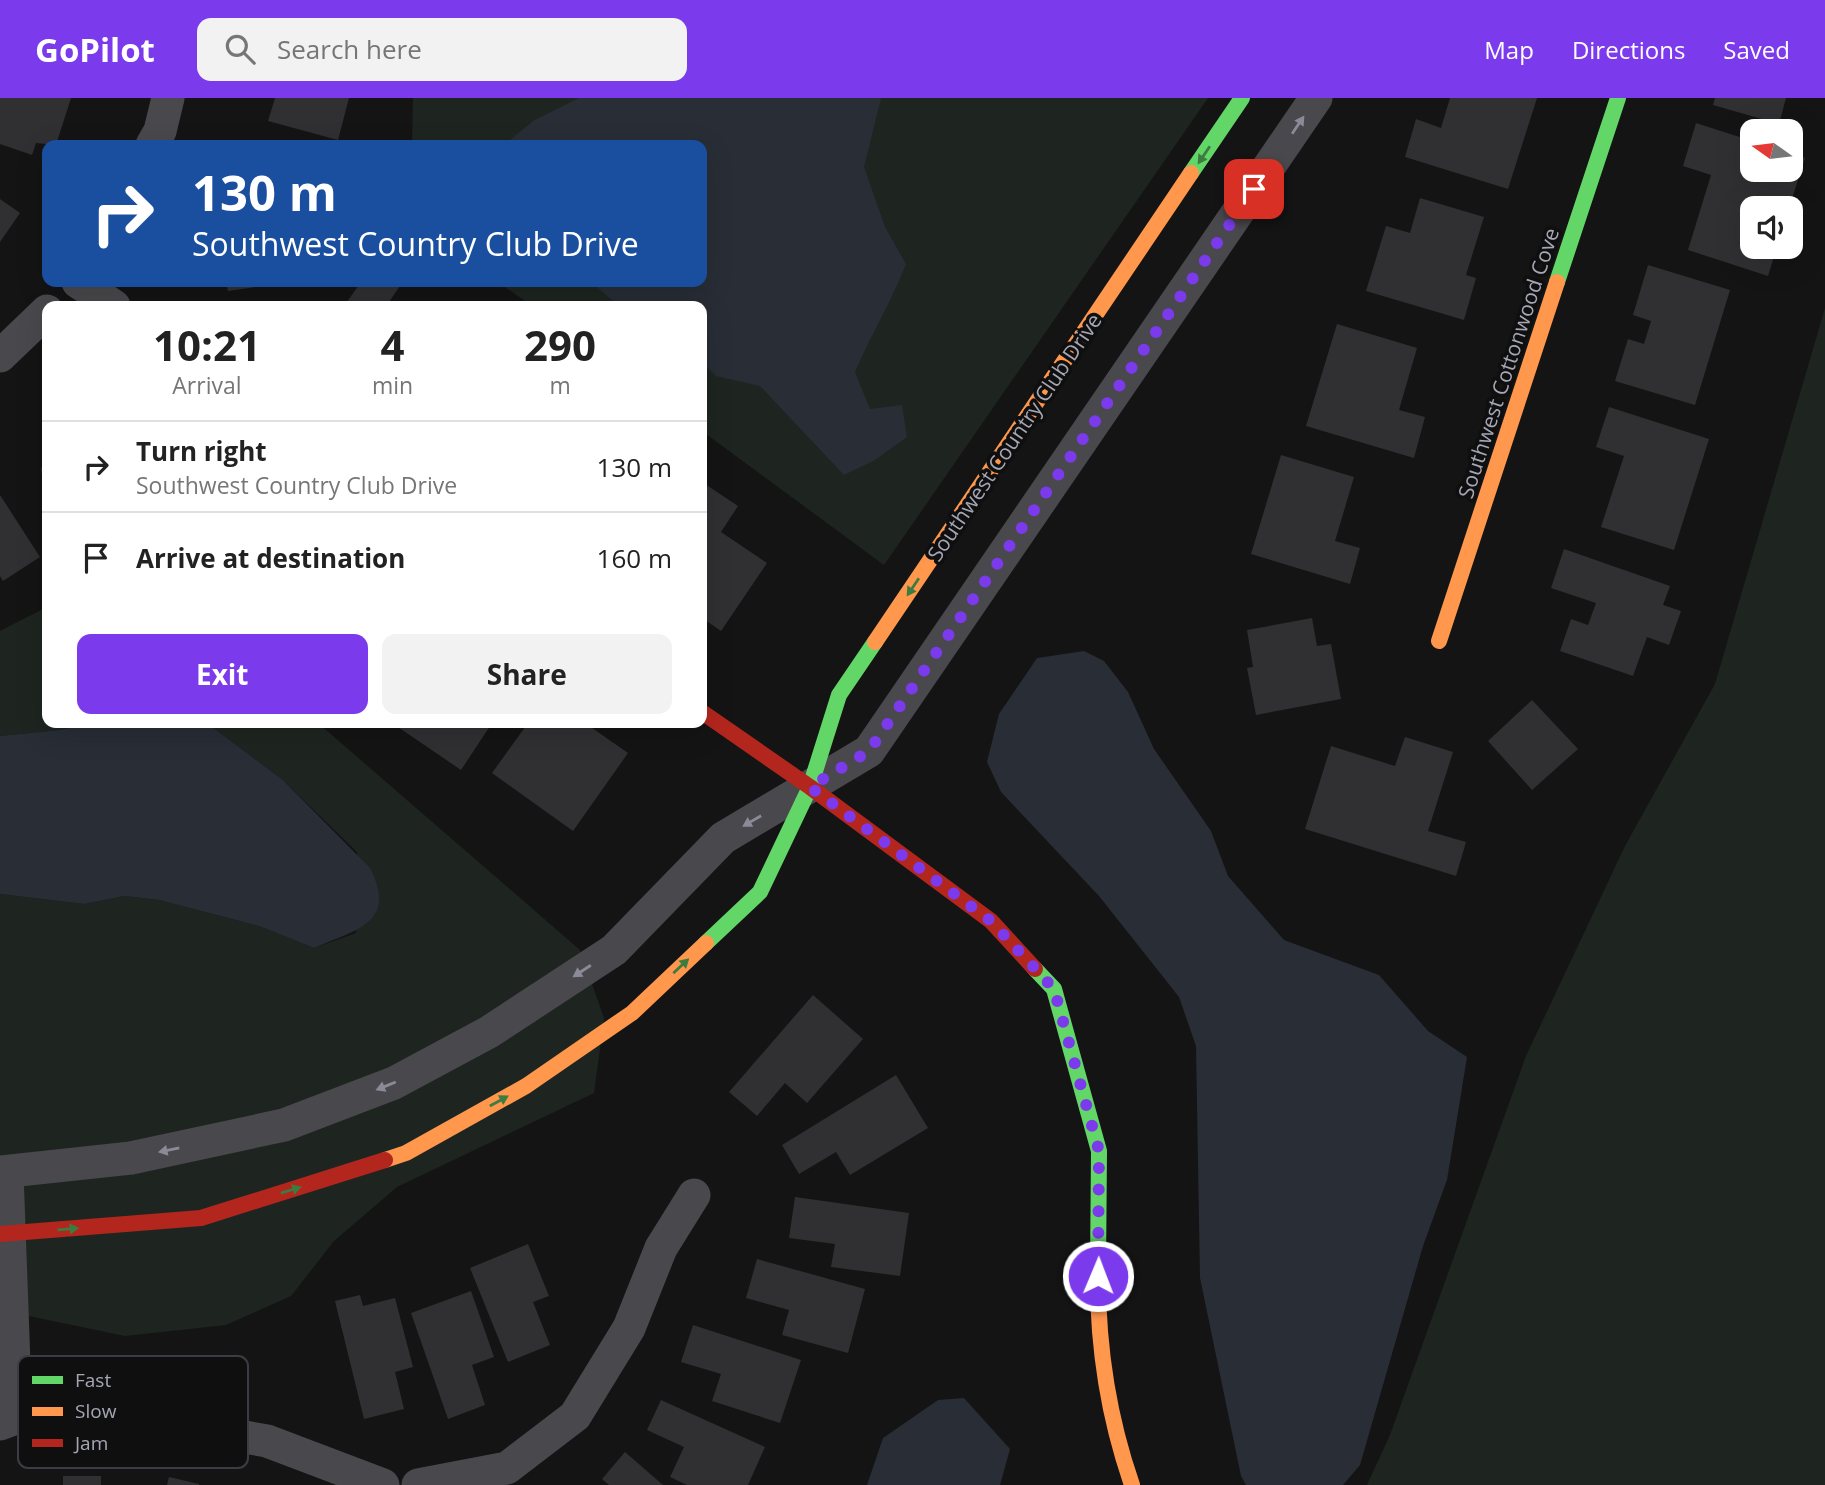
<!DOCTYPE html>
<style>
:root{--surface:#fff;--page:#f2f2f2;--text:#222;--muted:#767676;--line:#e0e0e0;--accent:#7c3aed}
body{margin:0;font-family:"Open Sans",sans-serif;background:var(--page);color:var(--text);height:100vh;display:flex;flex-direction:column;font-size:26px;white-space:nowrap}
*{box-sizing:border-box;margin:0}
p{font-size:23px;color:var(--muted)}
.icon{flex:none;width:38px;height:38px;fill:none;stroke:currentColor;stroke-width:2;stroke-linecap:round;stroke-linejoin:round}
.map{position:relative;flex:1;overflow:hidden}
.details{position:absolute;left:42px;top:203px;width:665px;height:427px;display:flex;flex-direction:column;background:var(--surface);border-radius:14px;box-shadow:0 7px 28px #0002}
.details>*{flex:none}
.top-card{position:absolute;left:42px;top:42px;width:665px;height:147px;border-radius:14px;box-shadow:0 7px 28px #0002;background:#1a4fa0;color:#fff;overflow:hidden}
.needle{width:46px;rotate:284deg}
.tools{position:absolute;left:1740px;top:21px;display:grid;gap:14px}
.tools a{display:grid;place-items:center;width:63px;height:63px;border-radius:14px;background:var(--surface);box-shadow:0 7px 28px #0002;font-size:35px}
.pin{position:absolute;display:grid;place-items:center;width:60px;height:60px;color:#fff;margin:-30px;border-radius:14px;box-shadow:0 4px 10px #0006}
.me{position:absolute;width:77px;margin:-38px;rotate:1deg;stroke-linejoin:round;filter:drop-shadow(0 0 5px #0008)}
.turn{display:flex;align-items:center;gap:24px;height:147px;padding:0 35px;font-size:32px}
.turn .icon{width:91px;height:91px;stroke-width:2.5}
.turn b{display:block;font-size:49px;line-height:60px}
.eta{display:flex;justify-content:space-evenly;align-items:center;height:119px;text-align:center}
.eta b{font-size:42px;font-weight:700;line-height:49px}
.cta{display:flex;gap:14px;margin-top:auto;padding:14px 35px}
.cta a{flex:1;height:80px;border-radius:14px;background:var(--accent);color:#fff;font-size:28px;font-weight:700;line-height:80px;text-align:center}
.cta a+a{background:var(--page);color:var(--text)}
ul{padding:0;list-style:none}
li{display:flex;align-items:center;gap:21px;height:91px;padding:0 35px;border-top:2px solid var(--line)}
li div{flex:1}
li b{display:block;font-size:26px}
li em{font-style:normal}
header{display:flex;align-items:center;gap:42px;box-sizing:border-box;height:98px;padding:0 35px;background:var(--accent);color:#fff}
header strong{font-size:33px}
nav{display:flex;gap:38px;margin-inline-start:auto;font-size:24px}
.search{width:490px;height:63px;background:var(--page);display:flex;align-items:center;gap:18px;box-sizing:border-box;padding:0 24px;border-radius:14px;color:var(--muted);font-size:26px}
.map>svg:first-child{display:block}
.green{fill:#1e2520}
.water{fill:#282d36}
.building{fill:#303033}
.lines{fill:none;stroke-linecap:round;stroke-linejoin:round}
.street{stroke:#49494d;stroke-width:33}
.fast{stroke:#63d668;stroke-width:16}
.slow{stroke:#ff974d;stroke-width:16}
.jam{stroke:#b3261e;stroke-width:16}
.oneway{fill:#8a8b96}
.oneway2{fill:#3d7c40}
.route{stroke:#7c3aed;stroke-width:12;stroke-dasharray:0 21.6}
.labels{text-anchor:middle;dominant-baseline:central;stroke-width:7;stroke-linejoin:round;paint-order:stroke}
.street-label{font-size:21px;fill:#a6a7b5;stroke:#0f0f10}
.key{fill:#0f0f10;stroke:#3c3d42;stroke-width:2}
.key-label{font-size:19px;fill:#a6a7b5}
</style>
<header>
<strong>GoPilot</strong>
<div class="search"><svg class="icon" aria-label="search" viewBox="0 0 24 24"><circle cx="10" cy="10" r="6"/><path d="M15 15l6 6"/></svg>Search here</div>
<nav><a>Map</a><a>Directions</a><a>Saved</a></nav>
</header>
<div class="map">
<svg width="1825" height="1387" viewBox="0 0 1825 1387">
<rect width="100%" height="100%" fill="#141415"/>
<path class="green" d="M413,0h795l-324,467 -182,-134v-125h-170l-34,-24h204v-137h-290z
M1825,210v1177h-458l23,-50 136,-379 99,-210 90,-162z
M47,509v116h49l-37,7 -59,6v-105z
M207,625h111l262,227 24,68 -10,75 -197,94 -63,54 -43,55 -65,29 -101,11 -125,-26v-416l84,10 40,-8 35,4 100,26 55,22 42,-15 1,-81 -74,-72z"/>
<path class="water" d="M579,0h302l-17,69 21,60 21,37c-15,38 -35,71 -51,108l15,37 32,-4 5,32 -32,23 -31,15 -84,-89 -44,-10 -14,-14v-56h-83l-28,-24h111v-137h-198l29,-24z
M1084,553l20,10 24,31 26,57 57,82 17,45 56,64 95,35 49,56 39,26 -20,123 -24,66 -63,219 -17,20h-97l-5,-9 -41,-198 -4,-232 -17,-49 -80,-101 -98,-104 -14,-30 12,-48 38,-56z
M96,625h111l76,57 87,88c28,55 -14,62 -56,80l-55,-22 -100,-26 -35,-4 -40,8 -84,-10v-158l59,-6z
M964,1300l46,51 -10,36h-133l16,-47 55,-38z"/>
<path class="building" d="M0,0h71l-15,47 -20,-2 -4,12 -32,-11z
M275,0h74l-11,42 -70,-19z
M1450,0h87l-29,91 -103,-32 11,-38 25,9z
M1715,0h71l-7,26 -66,-19z
M1696,25l56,18v29h38v-17l15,5 -16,50h-37v39h25l-9,29 -80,-26 23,-75 -28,-9z
M1420,100l64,19 -18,58 10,3 -12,42 -98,-29 20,-65 24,7z
M0,101l20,14 -20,29z
M1648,167l82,25 -35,115 -80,-24 13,-42 16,5 7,-23 -18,-6z
M226,184h59v1l-57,8z
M361,184l41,1 -13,19 6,4h-51z
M1337,226l80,24 -18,62 26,7 -11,41 -108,-32z
M1609,309l100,32 -35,111 -73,-23 23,-71 -28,-9z
M1281,357l73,22 -19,64 25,7 -10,36 -99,-30z
M47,369v34h-1l-5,-33z
M702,384l36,24 -17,26 46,31 -46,68 -19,-13z
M0,397l40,62 -37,24 -3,-5z
M1564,451l106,37 -7,19 18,6 -12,34 -22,-8 -14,39 -73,-25 11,-32 17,6 8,-22 -45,-15z
M1312,520l5,28 14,-2 10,55 -85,16 -9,-47 6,-1 -6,-37z
M1532,602l46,49 -46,41 -44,-49z
M392,625h100l-31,47z
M528,625h57l43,30 -55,78 -81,-58z
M1405,639l48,15 -25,79 38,11 -10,34 -151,-47 26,-83 64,20z
M813,897l50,44 -56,64 -22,-20 -28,33 -28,-24z
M896,977l32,53 -78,47 -14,-23 -37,22 -17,-29z
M795,1099l114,16 -9,63 -69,-9 4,-23 -46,-6z
M528,1146l21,52 -16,6 17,43 -42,17 -38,-94z
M757,1161l108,30 -17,64 -66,-18 7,-25 -43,-12z
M471,1193l23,66 -22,8 13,40 -37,14 -37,-106z
M360,1197l3,11 32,-8 18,69 -18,5 9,37 -40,10 -29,-118z
M693,1227l108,35 -21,63 -68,-22 9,-27 -40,-12z
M661,1302l104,47 -17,38h-61l-17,-8 14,-30 -37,-17z
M625,1354l38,33h-54l-7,-6z
M63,1378h38v9h-38z
M169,1379l30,7v1h-32z"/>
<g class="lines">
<path class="street" d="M152,47l8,-14 8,-33
M78,184l36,24
M0,258l47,-45
M0,1074l131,-14 153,-33 110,-42 95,-51 125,-82 109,-112 146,-87 447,-653
M7,1075l9,245
M0,1326l16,-6 134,2 117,21 116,44
M418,1387l89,-17 68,-52 54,-88 32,-80 33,-53"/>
<path class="fast" d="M1191,75l51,-75
M1557,184l61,-184
M706,845l54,-51 50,-105 29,-92 36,-53
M1035,871l19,20 45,162 -1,118"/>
<path class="slow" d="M1439,543l118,-359
M875,544l316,-469
M385,1062l21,-7 120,-67 106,-73 74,-70
M1098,1171c-1,73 10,147 34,216"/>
<path class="jam" d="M702,614l108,75 181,134 44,48
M0,1136l201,-16 184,-58"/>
</g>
<defs><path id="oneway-solid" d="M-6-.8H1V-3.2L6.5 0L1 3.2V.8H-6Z" transform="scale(1.75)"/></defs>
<g class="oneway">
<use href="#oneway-solid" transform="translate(1298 27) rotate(-56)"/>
<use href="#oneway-solid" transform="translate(752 723) rotate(150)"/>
<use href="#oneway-solid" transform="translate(582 873) rotate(147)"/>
<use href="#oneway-solid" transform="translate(386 988) rotate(158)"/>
<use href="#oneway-solid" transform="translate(169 1052) rotate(168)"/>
</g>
<g class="oneway2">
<use href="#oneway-solid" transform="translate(1204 57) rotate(124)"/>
<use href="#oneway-solid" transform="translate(913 489) rotate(124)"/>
<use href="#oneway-solid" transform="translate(681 868) rotate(-43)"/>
<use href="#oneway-solid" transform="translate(499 1003) rotate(-29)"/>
<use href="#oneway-solid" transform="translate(291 1092) rotate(-17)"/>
<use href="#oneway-solid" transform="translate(68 1131) rotate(-5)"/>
</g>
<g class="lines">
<path class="route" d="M1098,1178l1,-125 -45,-162 -63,-68 -181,-134 59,-36 385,-562"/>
</g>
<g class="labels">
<g class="street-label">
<text transform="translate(1508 265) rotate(-72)">Southwest Cottonwood Cove</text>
<text transform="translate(1014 339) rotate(-56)">Southwest Country Club Drive</text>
</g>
</g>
<rect x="18" y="1258" width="230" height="112" rx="10" class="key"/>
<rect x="32" y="1278" width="31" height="8" fill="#63d668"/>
<rect x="32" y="1309" width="31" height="9" fill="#ff974d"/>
<rect x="32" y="1341" width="31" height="8" fill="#b3261e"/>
<g class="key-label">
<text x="75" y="1289">Fast</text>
<text x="75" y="1320">Slow</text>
<text x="75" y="1352">Jam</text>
</g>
</svg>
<div class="tools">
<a><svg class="needle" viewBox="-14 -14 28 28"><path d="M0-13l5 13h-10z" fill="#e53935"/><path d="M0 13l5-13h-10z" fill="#767676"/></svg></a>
<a><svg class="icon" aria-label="sound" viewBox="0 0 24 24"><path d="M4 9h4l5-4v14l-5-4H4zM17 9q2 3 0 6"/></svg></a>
</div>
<div class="pin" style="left:1254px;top:91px;background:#d93025"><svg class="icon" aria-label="arrive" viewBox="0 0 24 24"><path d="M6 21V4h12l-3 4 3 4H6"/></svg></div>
<svg class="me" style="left:1098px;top:1178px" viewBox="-20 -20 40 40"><circle r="17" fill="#7c3aed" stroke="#fff" stroke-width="3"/><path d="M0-11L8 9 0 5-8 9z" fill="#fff"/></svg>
<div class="top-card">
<div class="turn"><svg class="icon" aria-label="right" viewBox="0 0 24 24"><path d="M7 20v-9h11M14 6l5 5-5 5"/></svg><div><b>130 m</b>Southwest Country Club Drive</div></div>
</div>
<section class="details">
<div class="eta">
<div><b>10:21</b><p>Arrival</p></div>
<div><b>4</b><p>min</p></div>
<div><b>290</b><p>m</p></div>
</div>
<ul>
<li><svg class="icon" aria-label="right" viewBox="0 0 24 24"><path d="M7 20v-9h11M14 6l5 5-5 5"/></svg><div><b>Turn right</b><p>Southwest Country Club Drive</p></div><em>130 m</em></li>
<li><svg class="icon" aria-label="arrive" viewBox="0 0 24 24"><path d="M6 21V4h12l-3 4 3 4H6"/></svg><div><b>Arrive at destination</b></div><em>160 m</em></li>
</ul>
<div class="cta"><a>Exit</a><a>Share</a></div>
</section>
</div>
